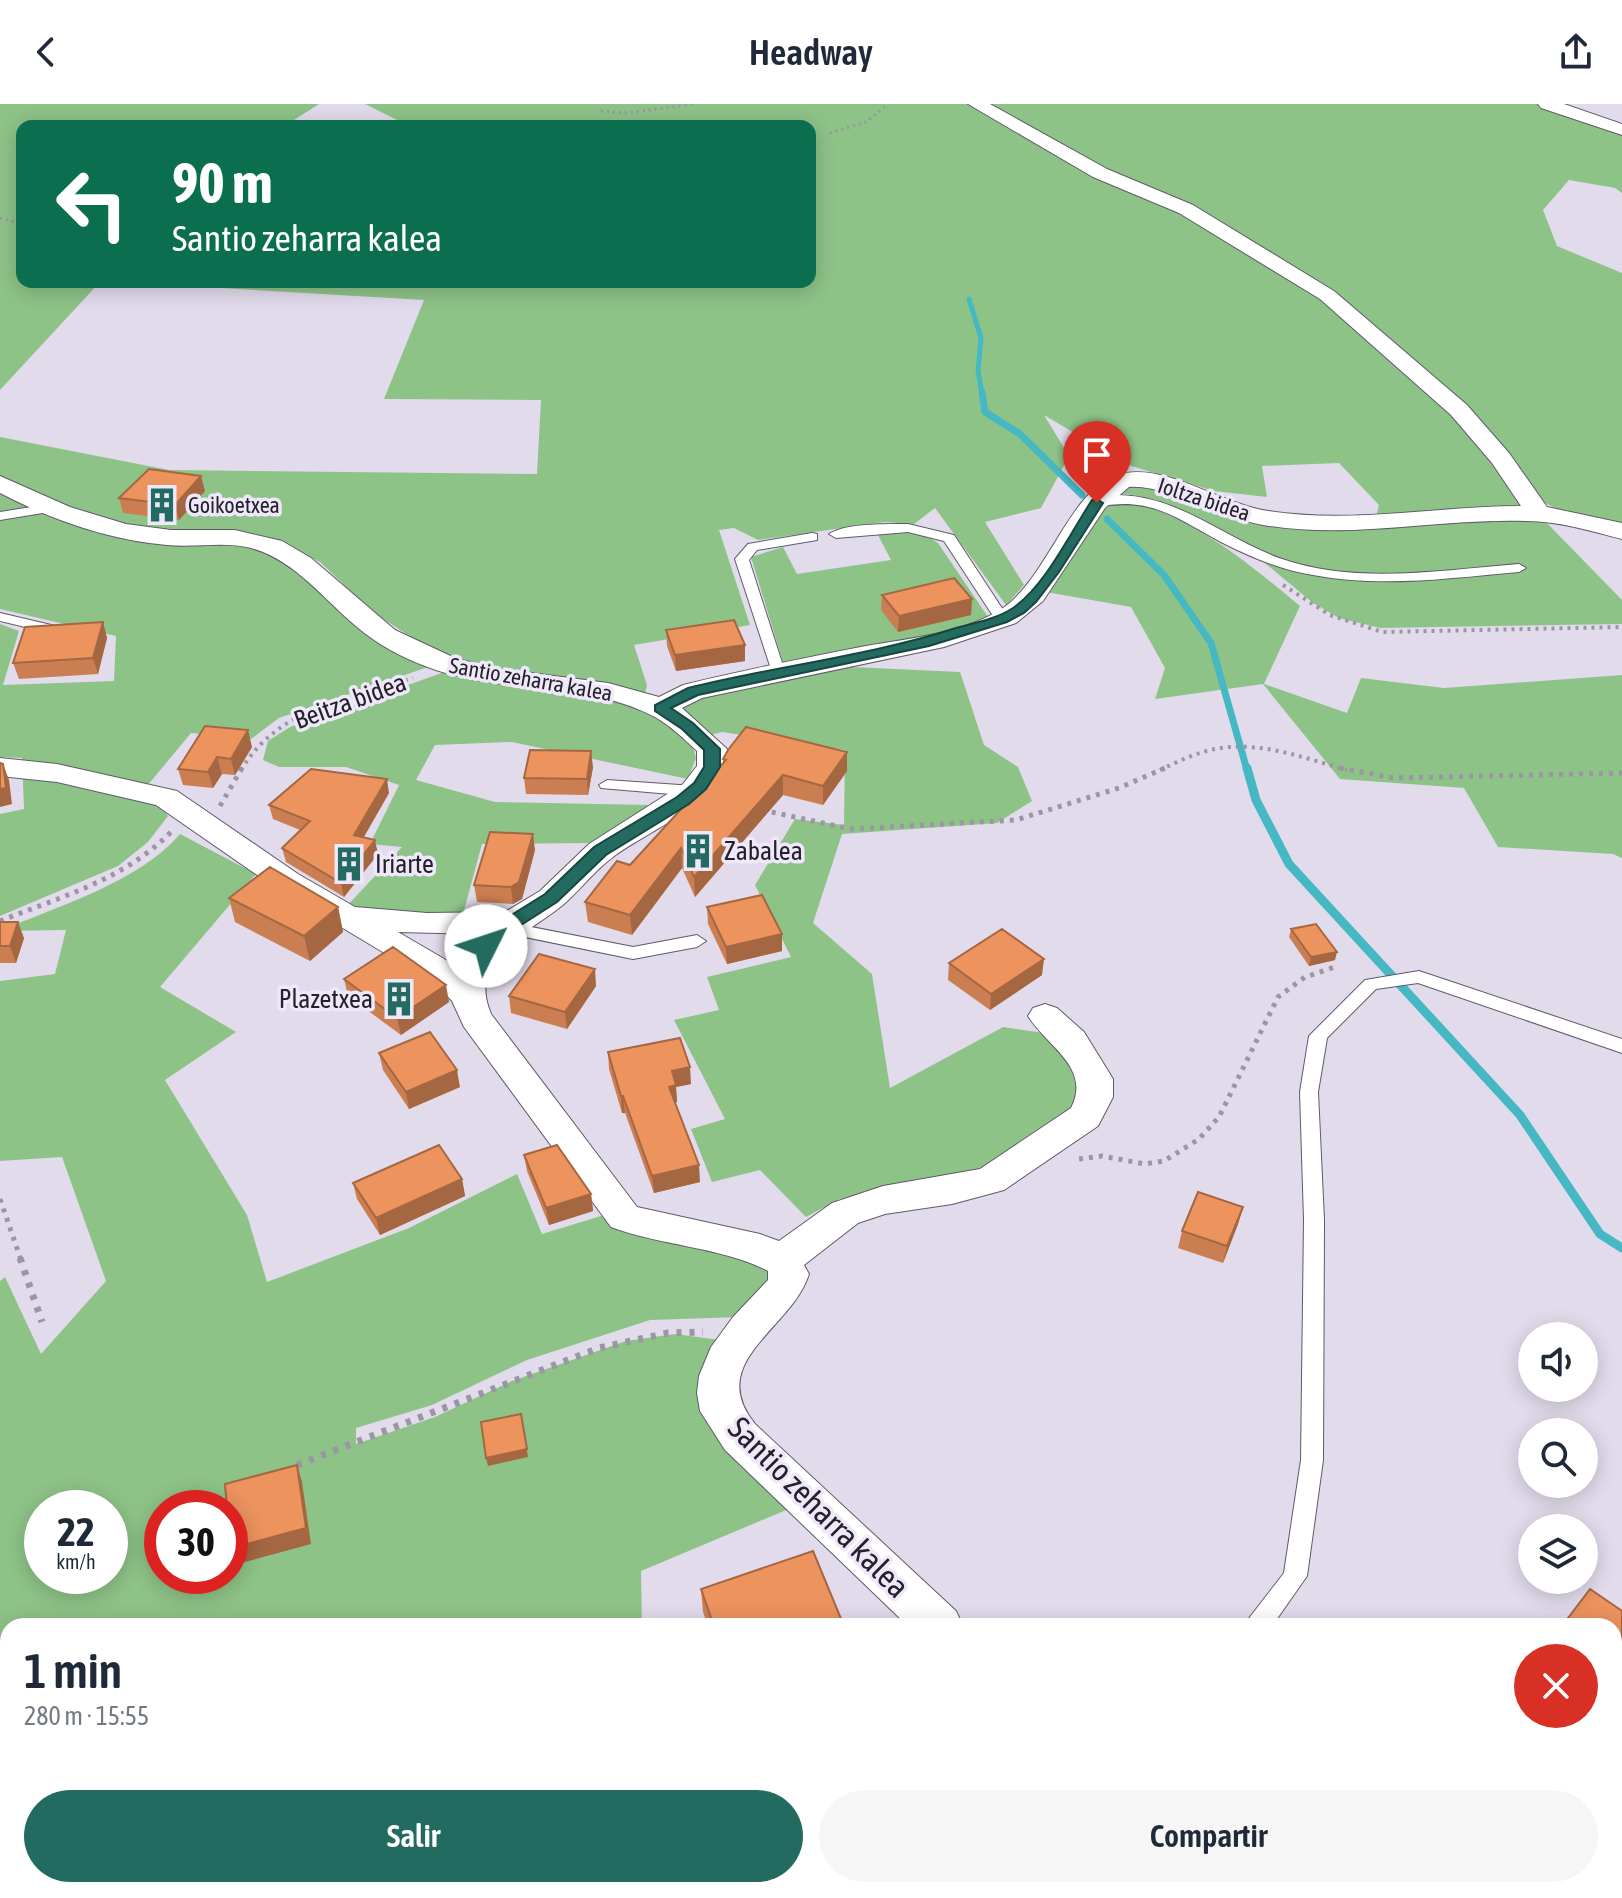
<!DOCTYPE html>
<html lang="es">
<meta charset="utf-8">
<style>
:root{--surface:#fff;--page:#f6f6f7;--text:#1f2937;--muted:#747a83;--accent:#236b60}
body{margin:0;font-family:"Asap Condensed",sans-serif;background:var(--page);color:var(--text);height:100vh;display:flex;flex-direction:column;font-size:30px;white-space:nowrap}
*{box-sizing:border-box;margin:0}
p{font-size:26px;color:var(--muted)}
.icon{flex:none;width:44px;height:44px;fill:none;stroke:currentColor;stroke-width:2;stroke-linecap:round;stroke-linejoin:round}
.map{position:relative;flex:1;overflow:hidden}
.panel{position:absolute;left:0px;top:1514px;width:1622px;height:280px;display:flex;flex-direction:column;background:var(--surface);border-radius:24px 24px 0 0;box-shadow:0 4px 20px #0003}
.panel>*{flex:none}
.top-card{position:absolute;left:16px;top:16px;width:800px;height:168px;border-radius:16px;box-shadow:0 4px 20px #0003;background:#0b6e4f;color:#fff;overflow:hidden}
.controls{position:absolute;left:1518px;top:1218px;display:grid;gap:16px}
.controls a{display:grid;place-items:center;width:80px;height:80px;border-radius:50%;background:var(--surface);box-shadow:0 4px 20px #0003;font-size:40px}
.speed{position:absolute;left:24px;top:1386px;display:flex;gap:16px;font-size:40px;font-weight:700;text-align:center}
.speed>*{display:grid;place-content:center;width:104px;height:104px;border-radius:50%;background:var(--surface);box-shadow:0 4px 20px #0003;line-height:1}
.speed small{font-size:20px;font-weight:400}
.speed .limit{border:12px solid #d22;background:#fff;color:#111}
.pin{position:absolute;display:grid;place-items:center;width:68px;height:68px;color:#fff;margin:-82px -34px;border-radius:50% 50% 50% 0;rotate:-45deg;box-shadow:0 0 8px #0007}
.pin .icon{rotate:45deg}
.me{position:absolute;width:88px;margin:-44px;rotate:49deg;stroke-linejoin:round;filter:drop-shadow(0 0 6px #0008)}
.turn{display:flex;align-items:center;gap:28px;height:168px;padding:0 24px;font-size:36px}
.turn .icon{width:104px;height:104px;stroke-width:2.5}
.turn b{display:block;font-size:56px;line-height:68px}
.round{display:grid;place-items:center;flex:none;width:84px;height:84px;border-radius:42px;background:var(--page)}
.headline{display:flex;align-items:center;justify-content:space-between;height:136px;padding:0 24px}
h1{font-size:48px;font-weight:600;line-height:60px}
.cta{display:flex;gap:16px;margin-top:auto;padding:16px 24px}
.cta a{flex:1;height:92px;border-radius:48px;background:var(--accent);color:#fff;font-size:32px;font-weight:600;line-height:92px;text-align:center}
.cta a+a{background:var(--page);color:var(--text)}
header{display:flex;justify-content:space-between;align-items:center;height:104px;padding:0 24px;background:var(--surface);font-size:36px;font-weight:600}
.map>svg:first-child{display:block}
.green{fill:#8ec388;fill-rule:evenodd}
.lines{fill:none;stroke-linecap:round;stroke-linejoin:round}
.stream-far2{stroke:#46b8c4;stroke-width:5}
.stream-far1{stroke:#46b8c4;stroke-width:7}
.stream{stroke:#46b8c4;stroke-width:9}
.service-casing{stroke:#5f5a68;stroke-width:2}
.minor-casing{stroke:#5f5a68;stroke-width:2}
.path-far3{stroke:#9b96a3;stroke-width:3;stroke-dasharray:2 4;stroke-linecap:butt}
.path-far2{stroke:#9b96a3;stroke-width:4;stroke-dasharray:3 5;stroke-linecap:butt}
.path-far1{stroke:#9b96a3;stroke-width:5;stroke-dasharray:4 6;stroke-linecap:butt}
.path{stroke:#9b96a3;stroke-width:7;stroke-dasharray:5 8;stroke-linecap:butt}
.service{fill:#fff;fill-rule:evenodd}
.minor{fill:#fff;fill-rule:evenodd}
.wall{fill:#cb7e51}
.shaded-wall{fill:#a56742}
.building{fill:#ec935e;stroke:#a56742;stroke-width:2}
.route{fill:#236b60;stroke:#17463e;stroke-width:2}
.labels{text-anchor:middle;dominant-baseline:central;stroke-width:7;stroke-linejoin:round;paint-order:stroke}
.far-street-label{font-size:22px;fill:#242128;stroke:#efe8fa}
.far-poi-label{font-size:22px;fill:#242128;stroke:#efe8fa;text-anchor:start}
.street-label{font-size:26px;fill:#242128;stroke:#efe8fa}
.poi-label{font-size:26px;fill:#242128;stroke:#efe8fa;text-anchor:start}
.near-street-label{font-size:32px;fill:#242128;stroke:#efe8fa}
</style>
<header><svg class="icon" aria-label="back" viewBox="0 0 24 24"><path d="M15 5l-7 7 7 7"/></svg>Headway<svg class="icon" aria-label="share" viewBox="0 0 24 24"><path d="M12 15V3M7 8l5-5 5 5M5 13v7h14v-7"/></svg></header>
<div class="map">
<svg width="1622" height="1794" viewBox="0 0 1622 1794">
<rect width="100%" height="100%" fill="#e2dbec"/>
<path class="green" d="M0,0h319l-25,16 -2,6h-270v156h78l-100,108z
M365,0h605l211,106 144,87 131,115 69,86 -3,11 -146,8 3,-12 -40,-42 -77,3 5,31 -53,-6 -86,-26 -84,-50 25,41 -28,52 -56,14 39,63 -18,20 -71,-97 -21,16 -30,-2 -126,18 -24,-12 -15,2 31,95 -116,20 13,40 -6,23 190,-42 129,6 24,73 34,22 14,34 -35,22 -155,11 -29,89 59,51 18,114 113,-61 41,6 31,35 3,38 -92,62 -147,31 -33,18 -46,-47 -48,12 -21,-53 34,-10 -51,-99 45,-10 -12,-33 84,-20 -36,-72 40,-66 49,6 1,-75 -123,-18 -31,8 5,18 -8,21 -176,-37 -77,3 -19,35 79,22 155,3 -61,38 -107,1 -19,70 -37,1 -80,-8 56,-60 -32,-3 29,-59 -53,-18h-67l-16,-7 5,-19 22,-14 160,-57 -25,-24 -51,-33 -54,-51 -31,-16 -153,-17 -45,-16 -32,4 68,23 123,6 29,10 152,110 -152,52 -28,21 -60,-6 -44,53 21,30 -20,26 -30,24 -118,50v-102l24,-5 -2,-51 -22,-1v-133l19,7 -16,54 111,-4 2,-45 -116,-27v-172l169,33 368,4 4,-74 -157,-1 40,-99 -304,-18h690v-156h-401z
M983,0h556l83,29v60l-7,-5 -46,-8 -26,30 14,36 65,27v254l-57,-14 -20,-10 -85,-102 -130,-109 -227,-120z
M1125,382l25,1 104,33h290l78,80v24l-242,4 -41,-10 -26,-15 -71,-59 -84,-44 -42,-8z
M1130,397c67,19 117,61 170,105l-36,78 83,29 14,-35 83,10 178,-13v183l-9,-4 -115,-7 -34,-59 -124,-9 -77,-95 -108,15 10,-31 -34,-61 -85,-15 59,-83 10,-6z
M906,429l21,3 11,7 50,74 -48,17 -156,32 -33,-109 32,-10 14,27 94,-14 -13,-25z
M180,730l76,40 -96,113 76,45 -71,48 82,135 20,67 142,-54 108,-54 25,60 72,-22 130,36 30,27 -34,42 -90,3 -123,40 -95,45 -76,23v16l79,-27 77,-36 114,-40 49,-7 45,6c-9,18 -27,44 -21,65 6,26 71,82 92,103l-150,63 1,55h-634v264h1038l-25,8h-1021v-617l5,-4 36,77 65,-73 -44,-124 -62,4v-180l55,-7 11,-44 -66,1c58,-25 139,-49 180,-97zM42,1404h68v68h-68zM162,1404h68v68h-68z
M1217,1786h142l-3,8h-135z"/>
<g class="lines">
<path class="stream-far2" d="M969,195l12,39 -3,33 4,23"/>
<path class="stream-far1" d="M982,288l3,20 35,22 62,61
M1107,415l57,56 47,68 36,127"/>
<path class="stream" d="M1247,664l9,32 33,64 231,251 80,119 22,14"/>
<g class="service-casing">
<path id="service" d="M1118,391c62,1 107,44 164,64 75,26 159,11 237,5l7,4 -7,4c-68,6 -138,16 -206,3 -32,-5 -63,-18 -92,-33 -45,-24 -70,-46 -124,-35l-7,-4z
M50,400l7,4 -2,3 -55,9v-8z
M908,420l46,11 55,84 -2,3h-10l-53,-81 -36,-9 -72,6 -7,-4c16,-11 59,-10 79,-10z
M812,429l5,1v6l-60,10 -8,10 36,112 -7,4 -5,-1 -38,-116 13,-15z
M0,509l64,15 2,3 -7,4 -59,-14z
M607,676l87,6 8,5 -8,5 -93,-8 -2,-3z
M506,818l127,25 64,-12 9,6 -9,6 -64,12 -133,-27 -3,-4 3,-4z
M1419,867l203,68v14l-204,-70 -42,6 -49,49 -9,54 6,128 -1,240 -16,116 -35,50h-29l41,-53 17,-113 3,-240 -4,-128 9,-56 56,-56z"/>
</g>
<g class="minor-casing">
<path id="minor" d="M968,0h22l117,65 86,36 141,86 133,114 42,48 38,54 75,16v16c-32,-8 -63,-18 -96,-18 -87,-3 -175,19 -263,4 -40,-7 -99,-41 -134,-38l-24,21 -62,93 -27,22 -72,24 -242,51 -20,10 45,41c0,5 1,13 0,18 -12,36 -85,68 -114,90 -18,13 -32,32 -49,47 -35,30 -98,50 -73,110l146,193 123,27 19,7 53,-38 51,-17 97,-17 91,-61c21,-41 -25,-62 -43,-92l5,-8 12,-4 12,4 27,24 29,47v18l-15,29 -94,64 -52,14 -67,10 -27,9 -54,42 5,9c-17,55 -105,87 -54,150l201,187 7,15h-55l-183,-176 -25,-39 -3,-18 2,-17 12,-29 22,-30 35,-37v-9c-46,-24 -107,-25 -157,-44l-147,-200 -12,-26 -16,-17 -160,-96 -120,-83 -99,-23 -57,-6v-18l57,6 120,27 121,83 57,33 72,6 78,-1 35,-21 49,-47 94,-60 14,-18v-15c-13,-12 -26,-25 -42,-34 -68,-37 -157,-22 -230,-51 -24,-9 -48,-22 -68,-39 -33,-27 -62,-67 -106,-79 -27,-7 -56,0 -84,-3 -59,-5 -115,-25 -167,-52v-17l70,31 56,17 45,6h64l47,11 29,17 84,72 62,29 43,10 108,14 51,14 24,-12c60,-15 122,-27 183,-39 44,-8 95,-12 134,-36 47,-29 69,-120 117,-135 44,-14 101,27 145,35 85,15 173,-4 259,-4l-29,-43 -41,-48 -131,-116 -141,-86 -86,-36zM398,828l81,2 -21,33z
M1538,0h26l58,20v11l-81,-27z
M1614,1765l8,6v23h-54l3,-8h43z
M1353,1786h54l-3,8h-54z"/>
</g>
<path class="path-far3" d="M601,7l24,2 70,-9
M830,29l36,-11 22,-18
M0,114l22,6
M391,178l89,2"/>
<path class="path-far2" d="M1283,481l47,30 52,17 240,-5
M241,666c38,-63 106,-71 172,-92
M1160,666c13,-6 27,-13 40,-17 49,-17 100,4 147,17"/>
<path class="path-far1" d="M1340,664l53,10 229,-5
M220,702l22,-38
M762,706l89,19 165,-9 103,-32 46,-20
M0,817c60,-24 124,-41 171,-89
M1079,1055l23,-3 43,8 19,-3 35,-22 20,-22 59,-120 27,-20 33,-11
M0,1095l21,61"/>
<path class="path" d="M20,1154l22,64
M297,1361l302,-117 69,-15 35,-1"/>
<use href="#service" class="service"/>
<use href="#minor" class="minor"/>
</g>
<path class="wall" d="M205,387l-26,29 -56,-7 -4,-15z
M882,491l90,4 -1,16 -73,17 -17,-22z
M103,518l4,16 -9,36 -79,5 -6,-16z
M666,526l79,31 -69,10 -9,-25z
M252,643l-17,28 -13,-1 -9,14 -30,-3 -5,-16z
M723,655l124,12 -24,34 -40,-10 -88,102 -13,-29 -50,67 -44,-13 -3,-20 45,-37 93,-102z
M593,663l-5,28 -62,-1 -2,-16z
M389,689l-26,45 15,16 -34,43 -58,-35 -4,-14 18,-18 -27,-11 -4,-14z
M535,746l-13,49 -9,5 -36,-2 -3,-17z
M229,794l109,9 5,25 -33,29 -75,-39z
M707,803l75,44 -55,13 -19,-40z
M0,818l24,16 -8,25h-16z
M1291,825l44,31 -26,6 -20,-29z
M949,859l93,12 -52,35 -42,-30z
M344,875l105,23 -48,33 -53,-39z
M596,882l-29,43 -56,-16 -2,-17z
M608,948l83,32 -15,3 1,15 -2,1 25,79 -46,11 -29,-80h-3l-13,-44z
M379,949l81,34 -51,22 -26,-39z
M524,1051l67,39 2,17 -44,14 -22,-54z
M462,1075l3,17 -85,39 -23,-36 -4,-16z
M1243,1103l-5,17 -15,39 -45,-15 4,-17z
M701,1485l143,37h-136l-5,-14z
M1053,1786h166l3,8h-170z"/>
<path class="shaded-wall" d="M201,372l4,15 -26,29 -4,-15z
M972,495l-1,16 -73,17 1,-16z
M103,518l4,16 -9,36 -5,-16z
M745,541v16l-69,10 -1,-16z
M248,626l4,17 -17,28 -4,-16z
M591,647l2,16 -5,28 -1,-16z
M847,648v19l-24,34v-19z
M217,653l5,17 -9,14 -5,-16z
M3,660l6,16 3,24 -12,3v-18z
M783,671v20l-88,102 -1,-20z
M387,675l2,14 -32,56 -3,-14z
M533,730l2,16 -13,49 -9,5 -2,-17z
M375,736l3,14 -34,43 -3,-14z
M681,744l1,20 -50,67 -2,-20z
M338,803l5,25 -33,29 -6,-25z
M18,818l6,16 -8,25 -6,-17z
M782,830v17l-55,13 -1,-17z
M1337,848l-2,8 -26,6 2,-9z
M1044,855l-2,16 -52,35 1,-16z
M595,865l1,17 -29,43 -2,-17z
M446,881l3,17 -48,33 -4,-17z
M690,963l1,17 -15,3 1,15 -7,2 -1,-17 3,-16z
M457,966l3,17 -51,22 -3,-17z
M621,992h2l2,17h-3z
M699,1061l1,17 -46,11 -2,-17z
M462,1075l3,17 -85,39 -4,-17z
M591,1090l2,17 -44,14 -3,-17z
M1243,1103l-5,17 -15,39 4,-17z
M521,1310l7,43 -40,9 -2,-8z
M297,1361l5,17 9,62 -73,20 -6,-16z"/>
<path class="building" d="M149,365l52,7 -26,29 -56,-7z
M954,474l18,21 -73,17 -17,-21z
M734,516l11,25 -70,10 -9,-25z
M103,518l-10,36 -80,5 12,-36z
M205,622l43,4 -17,29 -14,-2 -9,15 -30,-3z
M746,623l101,25 -24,34 -40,-11 -89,102 -13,-29 -51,67 -45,-13 32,-41 13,4 96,-105 -3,-1 5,-9z
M530,646l61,1 -4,28 -63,-1z
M0,659l3,1 3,24 -6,1z
M311,665l76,10 -33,56 21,5 -34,43 -59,-35 28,-27 -41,-16z
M490,728l43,2 -14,48 -8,5 -37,-2z
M270,763l68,40 -34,29 -75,-38z
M762,791l20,39 -56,13 -19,-40z
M0,818h18l-8,24h-10z
M1316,820l21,28 -26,5 -20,-28z
M1002,825l42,30 -53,35 -42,-31z
M393,843l53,38 -49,33 -53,-39z
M539,850l56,15 -30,43 -56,-16z
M430,928l27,38 -51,22 -27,-39z
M680,934l10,29 -18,4 4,14 -7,2 30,78 -47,11 -29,-80h-2l-13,-44z
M439,1041l23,34 -86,39 -23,-35z
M557,1041l34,49 -45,14 -22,-53z
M1198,1088l45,15 -16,39 -45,-15z
M521,1310l6,35 -41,9 -5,-36z
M297,1361l9,63 -74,20 -2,-16v-24h-3l-2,-24z
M813,1447l31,75h-130l-13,-37z
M1590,1485l32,22v67l-8,11v-63h-52z
M1060,1786h159l3,8h-160z"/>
<path class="route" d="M1097,395l6,4 -44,69 -23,30 -12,11 -17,9 -78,24 -231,49 -27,13 22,15 27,26v18l-14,22 -17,15 -83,51 -49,47 -39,25 -26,24h-13l-2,-5 2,-4 26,-23 40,-25 49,-47 83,-50 17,-14 10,-16v-17l-22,-21 -27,-18v-6l33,-17c89,-22 181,-32 268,-60 18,-5 41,-9 57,-20 32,-22 58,-76 79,-108z"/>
<defs>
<g id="building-bare" transform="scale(2.76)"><path d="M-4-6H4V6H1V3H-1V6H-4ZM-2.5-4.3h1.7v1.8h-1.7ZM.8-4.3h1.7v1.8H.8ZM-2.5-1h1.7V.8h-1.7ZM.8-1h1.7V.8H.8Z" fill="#236b60" stroke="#efe8fa" stroke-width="2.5" paint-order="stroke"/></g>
</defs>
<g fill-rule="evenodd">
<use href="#building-bare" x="162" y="401"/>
<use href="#building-bare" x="698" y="747"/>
<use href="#building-bare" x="349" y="760"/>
<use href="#building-bare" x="399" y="895"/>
</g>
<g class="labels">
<g class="far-street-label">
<text transform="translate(1204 395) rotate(18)">Ioltza bidea</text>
<text transform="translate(531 575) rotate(10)">Santio zeharra kalea</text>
</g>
<g class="far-poi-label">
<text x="188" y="401">Goikoetxea</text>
</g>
<g class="street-label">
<text transform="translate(350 597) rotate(-20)">Beitza bidea</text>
</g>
<g class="poi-label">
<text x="724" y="747">Zabalea</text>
<text x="375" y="760">Iriarte</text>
<text x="373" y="895" text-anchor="end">Plazetxea</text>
</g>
<g class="near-street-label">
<text transform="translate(819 1403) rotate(45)">Santio zeharra kalea</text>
</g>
</g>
</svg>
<div class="controls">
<a><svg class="icon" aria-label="sound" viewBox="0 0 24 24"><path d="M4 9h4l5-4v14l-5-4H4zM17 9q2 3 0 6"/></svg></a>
<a><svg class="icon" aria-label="search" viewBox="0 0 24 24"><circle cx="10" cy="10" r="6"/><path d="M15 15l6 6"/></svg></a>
<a><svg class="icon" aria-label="layers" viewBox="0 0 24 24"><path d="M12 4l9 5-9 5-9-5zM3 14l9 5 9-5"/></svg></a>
</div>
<div class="speed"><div>22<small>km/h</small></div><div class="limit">30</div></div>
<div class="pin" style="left:1097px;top:399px;background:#d93025"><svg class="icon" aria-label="arrive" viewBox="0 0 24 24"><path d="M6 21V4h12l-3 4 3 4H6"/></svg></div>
<svg class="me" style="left:486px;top:842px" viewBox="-20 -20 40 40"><circle r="19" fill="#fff"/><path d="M0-13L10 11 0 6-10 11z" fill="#236b60"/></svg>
<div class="top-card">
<div class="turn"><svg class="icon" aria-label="left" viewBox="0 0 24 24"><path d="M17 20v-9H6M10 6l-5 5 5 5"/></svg><div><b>90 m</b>Santio zeharra kalea</div></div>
</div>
<section class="panel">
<div class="headline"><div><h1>1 min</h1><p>280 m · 15:55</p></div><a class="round" style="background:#d93025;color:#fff"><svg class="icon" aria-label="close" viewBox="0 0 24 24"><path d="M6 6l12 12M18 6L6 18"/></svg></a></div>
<div class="cta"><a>Salir</a><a>Compartir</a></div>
</section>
</div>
